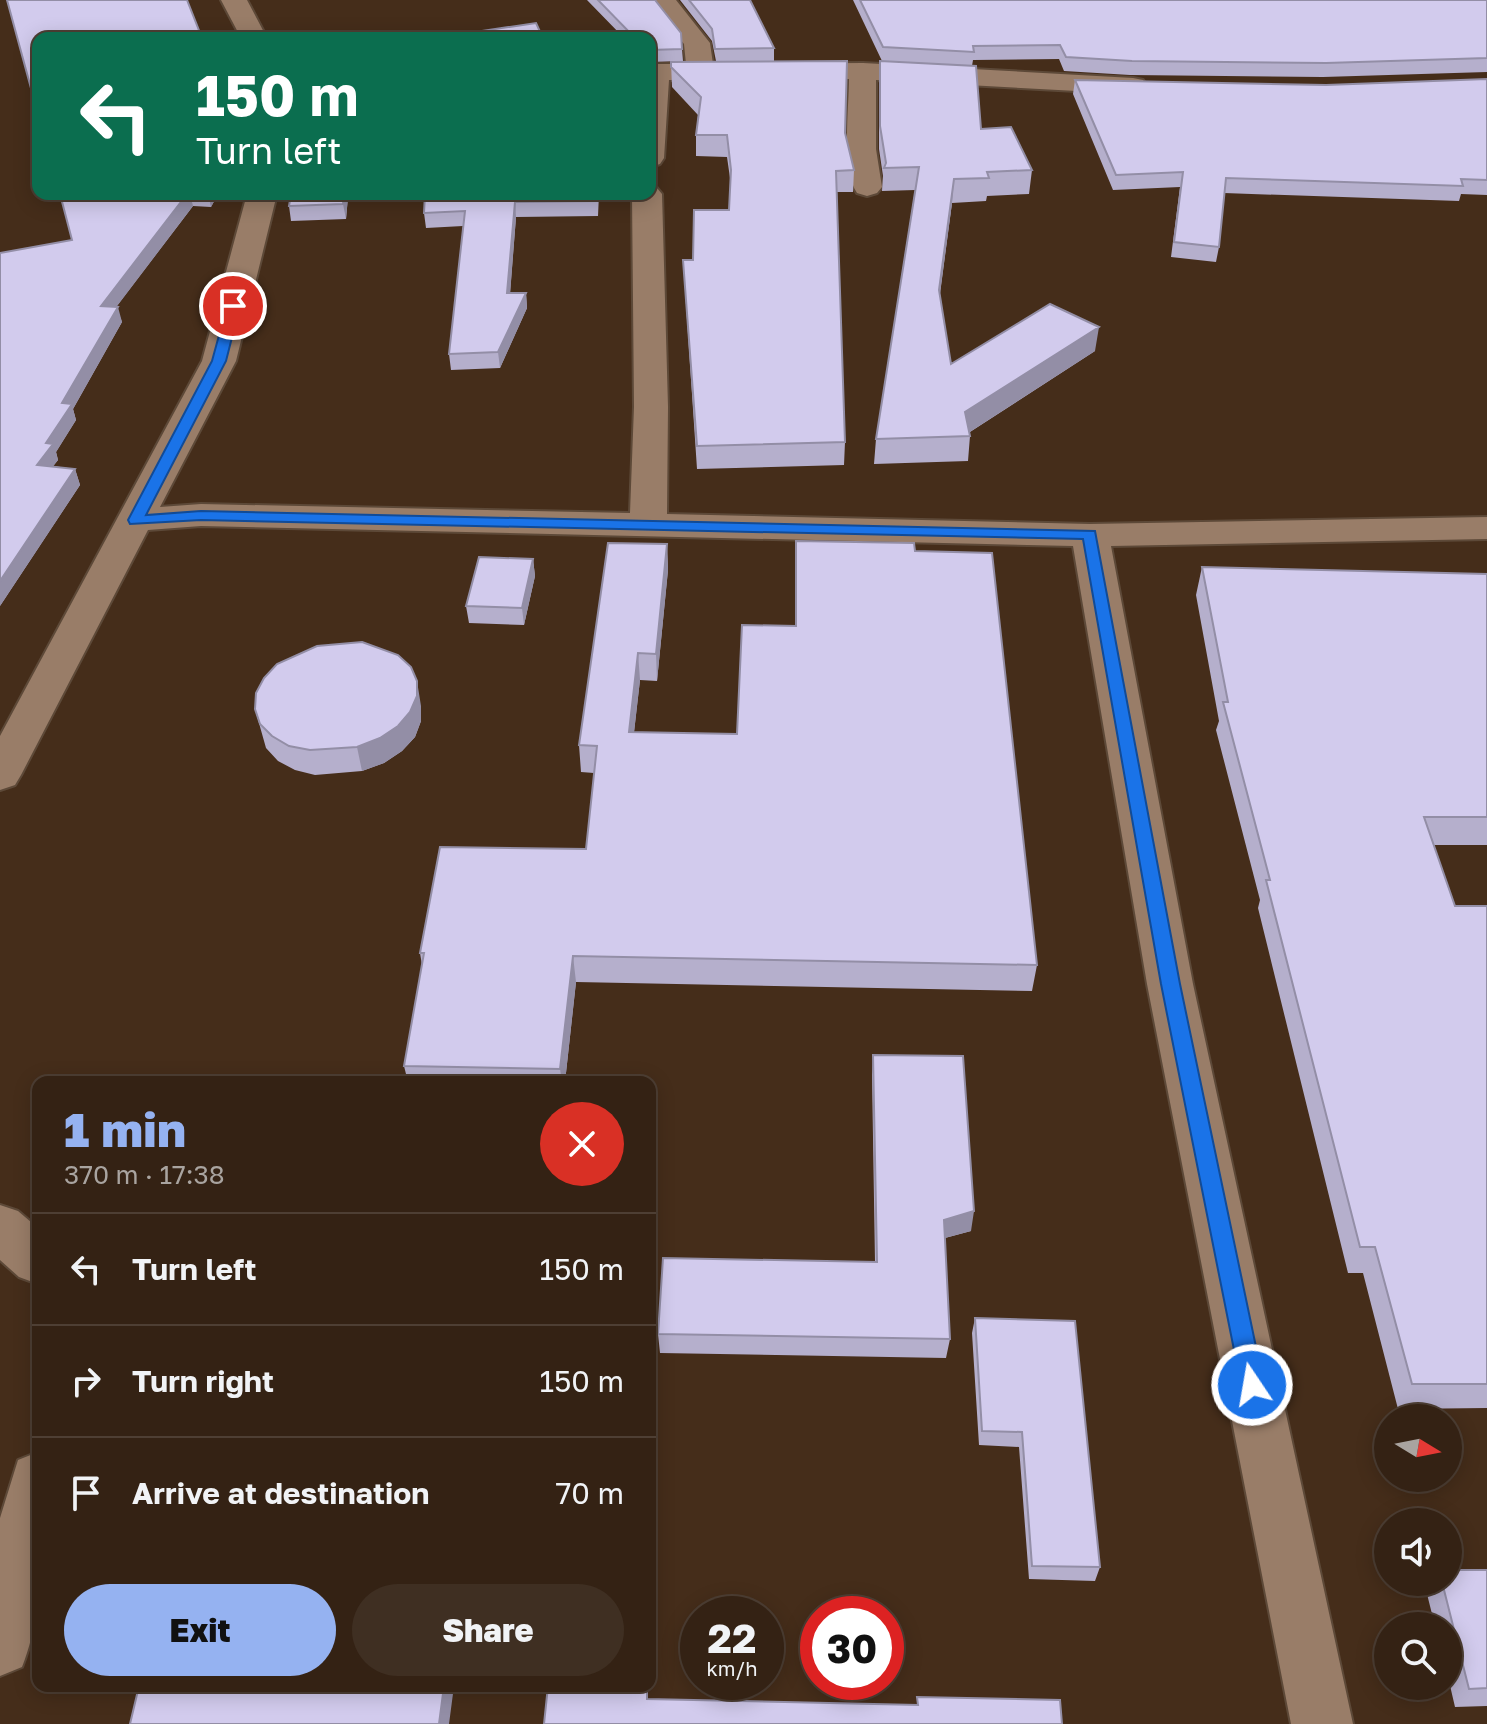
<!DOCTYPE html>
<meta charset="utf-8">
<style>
:root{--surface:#342214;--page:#3f2f22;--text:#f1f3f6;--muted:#a9a4a0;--line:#4e3f34;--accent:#95b2f1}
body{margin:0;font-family:"Golos Text",sans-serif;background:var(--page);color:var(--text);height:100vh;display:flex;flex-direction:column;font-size:30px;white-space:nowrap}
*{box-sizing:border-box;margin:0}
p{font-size:26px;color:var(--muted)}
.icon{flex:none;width:44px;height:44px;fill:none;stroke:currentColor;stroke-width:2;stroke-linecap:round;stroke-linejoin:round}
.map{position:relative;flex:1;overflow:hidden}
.panel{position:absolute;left:32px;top:1076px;width:624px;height:616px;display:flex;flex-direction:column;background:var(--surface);border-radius:16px;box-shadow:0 4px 20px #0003,0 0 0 2px var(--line)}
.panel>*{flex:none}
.hud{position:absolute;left:32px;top:32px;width:624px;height:168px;border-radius:16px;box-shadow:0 4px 20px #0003,0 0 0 2px var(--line);background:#0b6e4f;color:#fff;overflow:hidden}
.needle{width:52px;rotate:100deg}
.tools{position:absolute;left:1374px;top:1404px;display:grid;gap:16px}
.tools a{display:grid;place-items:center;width:88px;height:88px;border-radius:50%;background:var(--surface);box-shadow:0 4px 20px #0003,0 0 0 2px var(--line);font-size:40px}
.speed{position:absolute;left:680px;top:1596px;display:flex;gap:16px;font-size:40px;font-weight:700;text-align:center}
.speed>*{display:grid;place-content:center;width:104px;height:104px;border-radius:50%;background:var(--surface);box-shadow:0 4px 20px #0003,0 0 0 2px var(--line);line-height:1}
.speed small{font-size:20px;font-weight:400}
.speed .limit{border:12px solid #d22;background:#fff;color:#111}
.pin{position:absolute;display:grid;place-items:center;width:68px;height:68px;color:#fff;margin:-34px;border:4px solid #fff;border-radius:50%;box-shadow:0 2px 8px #0007}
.me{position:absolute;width:88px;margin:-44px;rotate:348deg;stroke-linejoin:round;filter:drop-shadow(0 0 6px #0008)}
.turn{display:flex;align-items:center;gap:28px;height:168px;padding:0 32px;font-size:36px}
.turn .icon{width:104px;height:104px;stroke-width:2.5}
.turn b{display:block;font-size:56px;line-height:68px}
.round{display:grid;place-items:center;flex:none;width:84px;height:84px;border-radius:42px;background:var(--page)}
.overview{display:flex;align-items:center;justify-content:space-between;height:136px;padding:0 32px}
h1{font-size:48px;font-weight:800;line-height:60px;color:var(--accent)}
.cta{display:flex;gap:16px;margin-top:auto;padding:16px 32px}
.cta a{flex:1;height:92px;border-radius:48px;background:var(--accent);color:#111;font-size:32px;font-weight:800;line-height:92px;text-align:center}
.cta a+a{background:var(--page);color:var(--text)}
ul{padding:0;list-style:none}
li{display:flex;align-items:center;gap:24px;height:112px;padding:0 32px;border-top:2px solid var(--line)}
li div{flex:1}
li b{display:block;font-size:30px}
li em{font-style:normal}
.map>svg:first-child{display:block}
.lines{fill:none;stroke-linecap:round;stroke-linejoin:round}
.minor-casing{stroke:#5d4938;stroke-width:4}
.minor{fill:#997d68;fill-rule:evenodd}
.wall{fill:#b5afcc}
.shaded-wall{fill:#938ea6}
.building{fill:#d2cbed;stroke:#938ea6;stroke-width:2}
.route{fill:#1a73e8;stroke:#114b97;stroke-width:2}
</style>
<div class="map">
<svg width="1487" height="1724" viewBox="0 0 1487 1724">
<rect width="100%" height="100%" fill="#452d1a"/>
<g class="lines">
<g class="minor-casing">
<path id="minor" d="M221,0h26l20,38h-26z
M650,0h26l34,43 3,21 150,-1 270,15 10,2 4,6 -4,6 -10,2 -257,-14v69l6,38 -5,6 -10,3 -10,-3c-16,-23 -8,-85 -8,-114l-180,1 -5,78 -4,6 -10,3v-103h36l-2,-20z
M650,186l7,2 5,6 6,213 -1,107 423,10 397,-7v22l-376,7 82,438 160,740h-62l-144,-740 -74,-438 -872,-20 -53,4 -127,245 -6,10 -15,5v-54l202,-375 45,-167h30l-41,167 -76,146 41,-3 429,9 4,-106 -2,-213h18z
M0,1205l18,6 20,17v56l-19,-7 -19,-17z
M38,1452c0,70 11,148 -16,215l-22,9v-158l18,-58z"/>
</g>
<use href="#minor" class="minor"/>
</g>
<path class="wall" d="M587,0h68l27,49 1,12 -33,1v-24h-26z
M680,0h70l24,48v13h-58l-4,-20z
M853,0h634v72l-164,5 -193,-2 -66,-4 -5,-12 -86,1 -1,6 9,63 51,41 -3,24 -42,2 -1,5 -34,2 -12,91 11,70 144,-13 -125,81v4l-2,25 -94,3 2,-25 39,-249 -33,1 1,-15 -4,-27v-66l1,-22h2z
M671,62l174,71 9,37 -1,22h-16l8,250 -1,23 -147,4 -14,-209h10l36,-50 2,-25 -4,-28 -31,-1v-21l2,-20 -26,-28z
M1487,79v116l-26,-1 -2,7 -235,-8 -5,54 -3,15 -45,-5 9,-70 -67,3 -40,-96 2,-14 251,5z
M60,194h158l-7,13 -18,-1 -77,101 6,15 -49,87 3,11 -20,32 2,8 -5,6 22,3 5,16 -80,121 72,-366z
M291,194h108l-51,3 -2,22 -55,2 -2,-15z
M425,194h174l-1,22 -82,1 -6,76h16l1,15 -27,60 -49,2 -2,-16 14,-128 -37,2 -2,-15z
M667,544l1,26 -11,111 -17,-1 -6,52 103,2 58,-108 120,-75 122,414 -5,26 -456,-9 -11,100h-157l-4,-16 18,-101 -2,-12 166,-104 8,-76 -13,-1 -2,-27z
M533,559l2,17 -11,49 -55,-2 -3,-17z
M1202,567l285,7v271h-53l21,61h32v502l-89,1 -35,-136h-15l-90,-365 2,-8 -44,-170 3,-9 -23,-126z
M421,706v15l-6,16 -13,14 -18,12 -22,8 -47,4 -20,-5 -17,-9 -12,-13 -11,-39z
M873,1055l98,176 -26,7 5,101 -4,19 -286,-5 -2,-19 217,-72 -3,-187z
M975,1318l125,249 -5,14 -66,-2 -10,-132 -40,-2 -7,-112z
M1487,1570v136l-32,1 -7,-30v-51h-13l-9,-36 5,-8h11z"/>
<path class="shaded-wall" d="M954,179l-2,24 -15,112 2,-25z
M187,194h3l3,12 -88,116 -4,-16z
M208,194h10l-7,13z
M344,194h4v3l-2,22 -3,-15z
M515,202l1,15 -7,91 -2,-15z
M526,293l1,15 -27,60 -2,-16z
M118,307l4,15 -49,87 3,11 -20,32 2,8 -16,21 -5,-16 25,-62z
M1099,327l-4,24 -133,86 3,-25z
M75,469l5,16 -80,121v-25z
M667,544l1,26 -11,111 -1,-27z
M533,559l2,17 -11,49 -2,-17z
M638,653l2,27 -9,79 -2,-27z
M417,681l4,25v15l-6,16 -13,14 -18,12 -22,8 -5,-24z
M573,956l3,26 -11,100h-3l-2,-13z
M974,1211l-3,20 -30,8 3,-19z
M444,1686h10l-5,38h-10z"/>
<path class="building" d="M7,0h180l15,38h-164v76z
M598,0h57l26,33 1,16 -32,1v-12h-15z
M689,0h61l24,48 -59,1 -3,-20z
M860,0h627v58l-161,5 -194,-2 -66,-4 -6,-12 -87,1 1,6 -91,-5z
M536,23l7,15h-87l-1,-3z
M847,61l-2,72 9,37 -18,1 9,271 -148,4 -14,-186h10l1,-50h35l2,-40 -4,-35h-31l5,-38 -30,-30v-5z
M880,61l96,5 5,63 30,-2 21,43 -45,2 2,6 -35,1 -15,111 12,74 99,-60 49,23 -134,85 5,24 -94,3 43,-272 -35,1 2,-5 -6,-37z
M1487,79v101l-26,-1 2,7 -237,-8 -7,69 -45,-5 9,-70 -67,3 -41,-95 251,5z
M60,194h127l-86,112 17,1 -56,96 10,1 -26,39 7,1 -16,21 38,4 -75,112v-328l72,-13z
M291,194h53l-1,10 -54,2z
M425,194h172v7l-82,1 -8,91h19l-28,59 -49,2 16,-143 -41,2z
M796,541l118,2 1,8 77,2 45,412 -464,-9 -13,113 -156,-3 20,-113h-4l20,-106 146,2 11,-103 -18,-1 29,-202 59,1 -11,110 -18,-1 -9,79 108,2 5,-109 54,1z
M479,557l54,2 -11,49 -56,-2z
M1202,567l285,7v243h-63l31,89h32v478h-75l-37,-137h-15l-94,-367h4l-47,-178h5z
M362,642l36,13 13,12 6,14v15l-7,16 -12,14 -18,12 -23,9 -47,3 -21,-4 -17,-10 -12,-12 -5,-15 1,-16 8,-15 13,-14 40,-18z
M873,1055l90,1 11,155 -30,9 6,119 -292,-5 5,-76 214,4z
M975,1318l100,3 25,246 -68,-1 -10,-134 -40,-1z
M1448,1570h39v118l-18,1 -27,-107h6z
M139,1686h305l-5,38h-309z
M548,1686h99v13l271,6 -1,-8 143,3 2,24h-518z"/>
<path class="route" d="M233,302l7,4 -14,55 -80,154 55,-4 894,20 85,453 84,401 -4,7 -8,3 -8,-3 -3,-7 -80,-401 -78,-445 -882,-19 -71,4 -2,-4 84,-159 15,-55z"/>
</svg>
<div class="tools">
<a><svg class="needle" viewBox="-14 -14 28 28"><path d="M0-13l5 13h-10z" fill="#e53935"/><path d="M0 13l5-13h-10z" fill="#a9a4a0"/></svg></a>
<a><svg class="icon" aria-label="sound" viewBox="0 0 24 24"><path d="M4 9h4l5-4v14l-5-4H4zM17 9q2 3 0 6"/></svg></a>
<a><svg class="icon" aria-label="search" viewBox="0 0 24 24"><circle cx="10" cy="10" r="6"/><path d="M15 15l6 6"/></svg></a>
</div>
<div class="speed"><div>22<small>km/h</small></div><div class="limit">30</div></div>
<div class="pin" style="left:233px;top:306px;background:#d93025"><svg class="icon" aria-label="arrive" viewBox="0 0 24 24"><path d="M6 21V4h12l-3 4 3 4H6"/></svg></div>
<svg class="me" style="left:1252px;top:1385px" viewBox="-20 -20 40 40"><circle r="17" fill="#1a73e8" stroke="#fff" stroke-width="3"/><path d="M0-11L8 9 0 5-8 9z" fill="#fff"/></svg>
<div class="hud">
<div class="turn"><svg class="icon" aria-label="left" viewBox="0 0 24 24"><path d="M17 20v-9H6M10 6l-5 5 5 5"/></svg><div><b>150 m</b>Turn left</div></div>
</div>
<section class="panel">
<div class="overview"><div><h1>1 min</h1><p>370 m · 17:38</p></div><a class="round" style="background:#d93025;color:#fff"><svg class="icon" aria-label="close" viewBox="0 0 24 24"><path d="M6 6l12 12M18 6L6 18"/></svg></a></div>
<ul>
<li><svg class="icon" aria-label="left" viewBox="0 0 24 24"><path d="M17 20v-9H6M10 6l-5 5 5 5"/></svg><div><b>Turn left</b></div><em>150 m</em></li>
<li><svg class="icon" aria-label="right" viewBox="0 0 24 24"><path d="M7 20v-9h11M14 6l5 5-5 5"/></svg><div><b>Turn right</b></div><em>150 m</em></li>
<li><svg class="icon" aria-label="arrive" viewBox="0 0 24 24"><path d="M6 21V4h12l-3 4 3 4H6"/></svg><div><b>Arrive at destination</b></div><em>70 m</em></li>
</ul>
<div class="cta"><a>Exit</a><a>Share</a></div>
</section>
</div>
